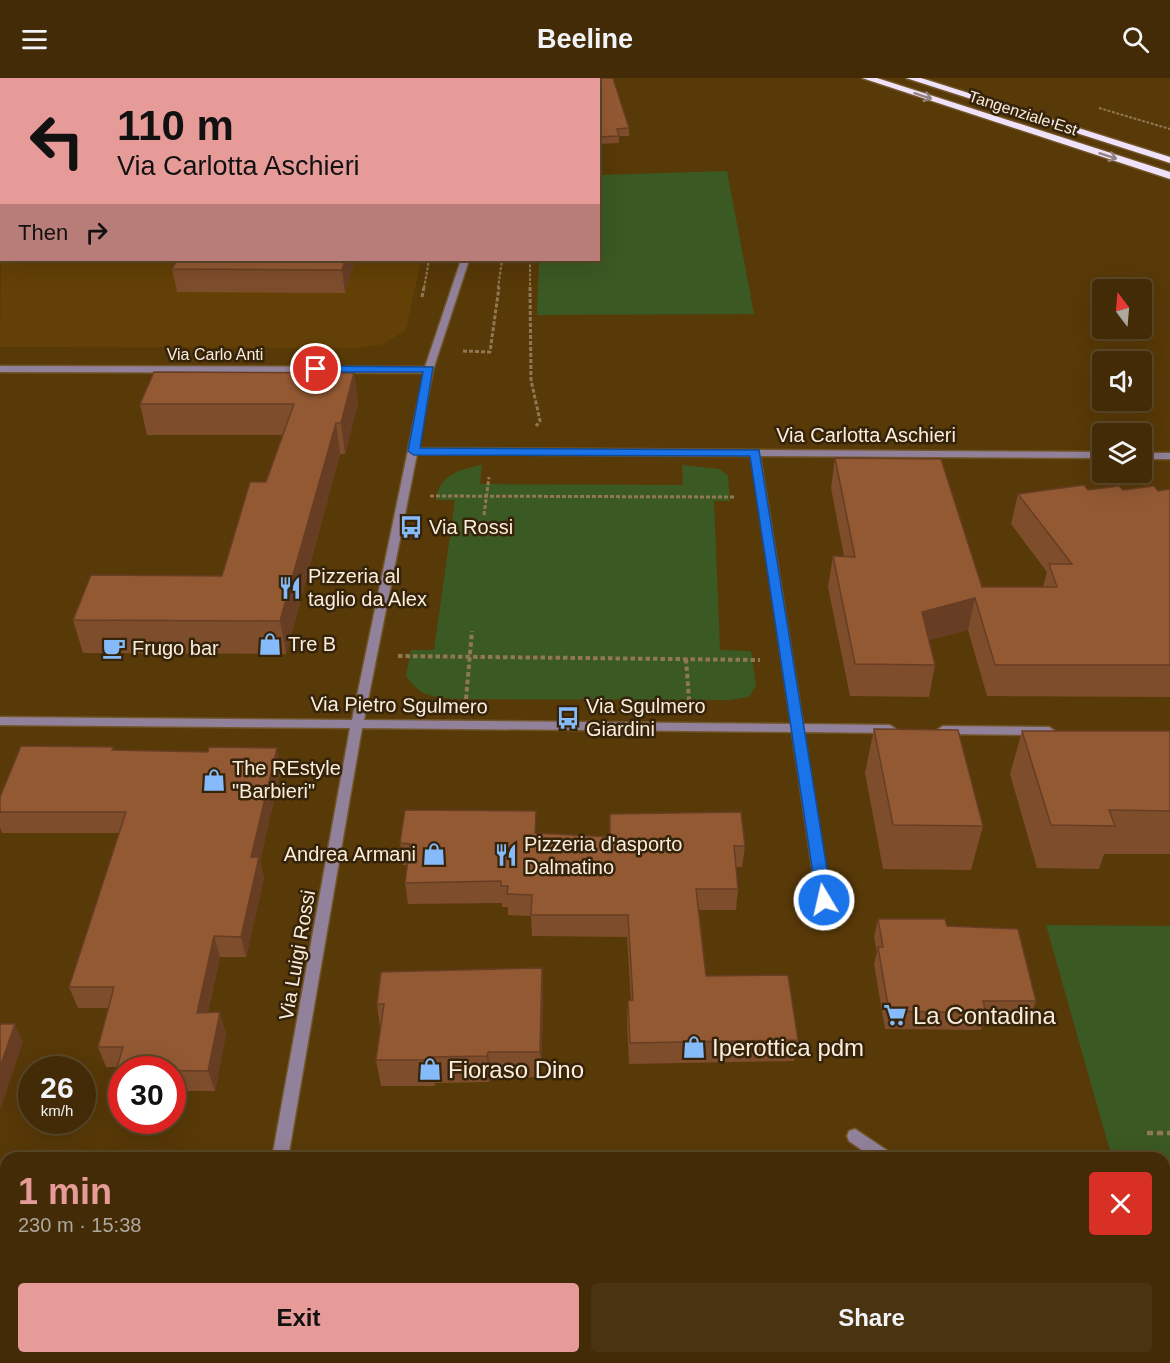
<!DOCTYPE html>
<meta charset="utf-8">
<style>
:root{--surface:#422b06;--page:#493310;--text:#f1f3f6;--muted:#aea79b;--line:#5a4728;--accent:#e69b98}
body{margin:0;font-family:Helvetica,sans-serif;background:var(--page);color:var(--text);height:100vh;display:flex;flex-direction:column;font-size:22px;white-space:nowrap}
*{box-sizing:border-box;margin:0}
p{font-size:20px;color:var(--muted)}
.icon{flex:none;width:33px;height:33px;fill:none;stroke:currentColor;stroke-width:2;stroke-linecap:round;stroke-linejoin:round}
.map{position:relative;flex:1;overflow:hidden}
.sheet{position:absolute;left:0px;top:1074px;width:1170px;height:212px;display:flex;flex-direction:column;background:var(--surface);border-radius:18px 18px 0 0;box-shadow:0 6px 24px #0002,0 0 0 2px var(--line)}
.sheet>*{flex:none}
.guide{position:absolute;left:0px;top:0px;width:600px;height:183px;box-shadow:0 6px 24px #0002,0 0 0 2px var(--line);background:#e69b98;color:#111;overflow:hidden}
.needle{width:39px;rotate:344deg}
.tools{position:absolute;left:1092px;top:201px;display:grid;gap:12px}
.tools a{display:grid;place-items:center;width:60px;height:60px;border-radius:6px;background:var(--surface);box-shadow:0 6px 24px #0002,0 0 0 2px var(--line);font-size:30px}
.speed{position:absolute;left:18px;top:978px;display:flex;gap:12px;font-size:30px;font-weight:700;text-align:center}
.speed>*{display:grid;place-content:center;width:78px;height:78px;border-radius:50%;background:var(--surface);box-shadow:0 6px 24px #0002,0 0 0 2px var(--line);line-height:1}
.speed small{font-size:15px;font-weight:400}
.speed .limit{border:9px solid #d22;background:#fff;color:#111}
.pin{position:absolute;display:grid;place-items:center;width:51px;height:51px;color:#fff;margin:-26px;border:3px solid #fff;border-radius:50%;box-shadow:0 2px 6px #0007}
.me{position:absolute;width:66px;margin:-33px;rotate:351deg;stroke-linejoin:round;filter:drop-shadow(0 0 4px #0008)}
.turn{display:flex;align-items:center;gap:21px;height:126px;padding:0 18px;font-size:27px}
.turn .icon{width:78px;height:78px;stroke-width:2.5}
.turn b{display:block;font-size:42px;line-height:51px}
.then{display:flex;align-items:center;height:57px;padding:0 18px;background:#0003;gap:12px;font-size:22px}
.round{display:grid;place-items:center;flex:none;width:63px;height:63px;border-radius:6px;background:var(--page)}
.head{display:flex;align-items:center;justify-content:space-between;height:102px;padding:0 18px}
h1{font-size:36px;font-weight:700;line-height:45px;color:var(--accent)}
.action{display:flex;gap:12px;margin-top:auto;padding:12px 18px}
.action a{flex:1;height:69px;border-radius:6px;background:var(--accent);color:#111;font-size:24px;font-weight:700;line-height:69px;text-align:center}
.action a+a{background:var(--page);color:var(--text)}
header{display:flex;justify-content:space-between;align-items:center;height:78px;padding:0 18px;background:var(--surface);font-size:27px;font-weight:700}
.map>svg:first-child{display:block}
.built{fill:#634006}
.green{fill:#3b5923}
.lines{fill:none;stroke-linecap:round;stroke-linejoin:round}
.lane-casing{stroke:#72562a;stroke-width:3}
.street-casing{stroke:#72562a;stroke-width:3}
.primary-casing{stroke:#72562a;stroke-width:3}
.highway-casing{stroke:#72562a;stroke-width:3}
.path-far3{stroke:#917852;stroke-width:2;stroke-dasharray:3 1.5;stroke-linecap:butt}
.path-far2{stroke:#917852;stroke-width:3;stroke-dasharray:4 2;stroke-linecap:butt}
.path-far1{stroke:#917852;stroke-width:4;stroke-dasharray:4.5 3;stroke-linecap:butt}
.path{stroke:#917852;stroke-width:4.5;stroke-dasharray:6 4;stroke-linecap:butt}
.lane{fill:#91819a;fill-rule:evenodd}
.street{fill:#91819a;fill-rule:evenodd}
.primary{fill:#dfbff2;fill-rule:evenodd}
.highway{fill:#f1e2fb;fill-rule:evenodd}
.wall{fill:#7e4d2c}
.shaded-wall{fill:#673e24}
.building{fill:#935933;stroke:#673e24;stroke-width:1.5}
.oneway{stroke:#938282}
.route{fill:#1a73e8;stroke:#114b97;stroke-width:1.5}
.labels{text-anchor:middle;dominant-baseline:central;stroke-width:5;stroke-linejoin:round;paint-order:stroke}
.far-street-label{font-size:16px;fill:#fbeddc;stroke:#35230a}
.street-label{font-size:20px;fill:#fbeddc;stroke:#35230a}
.poi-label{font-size:20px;fill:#fbeddc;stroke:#35230a;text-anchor:start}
.near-poi-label{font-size:24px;fill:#fbeddc;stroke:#35230a;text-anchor:start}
</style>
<header><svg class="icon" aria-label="menu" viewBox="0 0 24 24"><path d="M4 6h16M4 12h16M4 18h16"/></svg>Beeline<svg class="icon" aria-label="search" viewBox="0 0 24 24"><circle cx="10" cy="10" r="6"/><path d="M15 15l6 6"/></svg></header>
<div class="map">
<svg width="1170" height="1285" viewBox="0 0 1170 1285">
<rect width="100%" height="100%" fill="#583908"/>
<path class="built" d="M128,0h255l-256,1z
M1,177l1,5h419l-15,70 -22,14 -24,4 -360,-1z
M0,1218h6v62h1007l1,5h-1014z"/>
<path class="green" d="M0,0h122l-120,2 -2,175z
M727,93l27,143 -217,1 2,-55h59l1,-85z
M482,387l-2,19 203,1 -1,-20 37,4 9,7 2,25h-16l6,149 31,1 5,34 -7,12 -19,3 -273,-1c-25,-2 -36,-2 -51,-23l5,-26h23l21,-150h-19c3,-25 24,-31 46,-35z
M1046,847l124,1v272h-6v-40h-52z"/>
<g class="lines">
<g class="lane-casing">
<path id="lane" d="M855,1051l36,24 2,5h-20l-24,-17 -2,-5 2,-5z
M32,1280h19l2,5h-19z
M301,1280h24l-2,5h-24z"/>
</g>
<g class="street-casing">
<path id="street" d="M495,0h6v2h-6z
M461,182h8l-36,110 -15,78 684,4v6l-342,-2 43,268 87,1 6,4 -6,4 -86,-1 27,168 -2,4 -5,1 -5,-1 -2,-4 -25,-168 -430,-4 -74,430h-16l78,-430 -350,-3v-8l352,3 72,-347 -424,-1v-6l425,1zM417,376l334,2 40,268 -427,-4z
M1142,375h28v6h-28z
M943,648l106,1 6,4 -6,4 -106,-1 -6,-4z"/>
</g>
<g class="primary-casing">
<path id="primary" d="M0,1132h6v20h-6z
M1164,1154h6v20h-6z"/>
</g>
<g class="highway-casing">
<path id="highway" d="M862,0h15l293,94v7z
M906,0h15l249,79v6z"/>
</g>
<path class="path-far3" d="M84,0l5,2
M94,2l2,-2
M1099,30l71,21
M0,102l2,-3
M530,182v28
M424,210l5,-28
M498,210l4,-28"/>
<path class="path-far2" d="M530,209l1,93 9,41 -4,5
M422,219l2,-10
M463,273l27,1 9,-65
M430,418l304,1
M484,437l5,-38"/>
<path class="path-far1" d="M398,578l362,4
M686,581l3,41
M466,621l6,-68"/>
<path class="path" d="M1147,1055h23"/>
<use href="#lane" class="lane"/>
<use href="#street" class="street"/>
<use href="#primary" class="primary"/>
<use href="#highway" class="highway"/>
</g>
<path class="wall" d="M570,0h43l16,50v8h-10v7l-21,1v-64h-27z
M355,182l-10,33 -168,-1 -5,-23z
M354,295l4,30 -13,51h-5l-54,200 -203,-1 -10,-33 149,-44 44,-94 17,-47h-136l-7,-31z
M835,380l147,129h61l4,-15 -36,-48 7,-30 70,-4 70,1 12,-2v208l-183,-1 -19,-66 -39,10 6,25 -6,32 -79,-1 -22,-109 5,-31h11l-13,-68z
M874,651l109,97 -12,44 -88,-1 -18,-96z
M1022,653h148v123h-66l-5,15 -62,-1 -27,-94z
M113,669l1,3 167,19 -21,92 4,17 -18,79h-26l-12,55 18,21 -11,58h-43v-21h-50v15l-6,-14 1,-4h-11l-8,-20 10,-39h-30l-9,-21 50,-154h-117l-2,-6v-30z
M610,736l135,32 -3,21h-6l2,22 -2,21h-37l7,66 92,64 -4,21 -165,3 -2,-42 1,-21h3l-4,-64 -95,-1 -1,-20 -23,-1v-8h-6v-4l-94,1 -3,-21 3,-18h-5l-3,-22 137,-10 72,4z
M878,841l69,7 89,75 -6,17h-45l-4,12 -96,-1 -11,-65 3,-12 -3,-15z
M542,890l1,26 -2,83 -51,1 -1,4 -54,1v3h-54l-5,-26 4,-32 -3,-24z"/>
<path class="shaded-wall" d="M345,182h10l-10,33 -3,-23z
M354,295l4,30 -13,51 -4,-31z
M336,345l4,31 -54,200 -6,-33z
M975,520l-7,32 -52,14 6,-32z
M277,670l4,21 -21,92 4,17 -18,79 -5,-20 10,-80z
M214,858l6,21 -17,76 -6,-20z
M542,890l1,26 -2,83 -1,-25z
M220,934l6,21 -11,58 -7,-20z
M15,946l8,18 -23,68v-43z
M488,974l2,26 -1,4 -2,-26z
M432,979l3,26v3l-4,-26z
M216,1280h5l-1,5h-5z"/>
<path class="building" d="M572,0h41l16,50 -12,1 2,7 -21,1v-57h-25z
M177,182h168l-3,10 -170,-1z
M154,294l200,1 -13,50h-5l-56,198 -207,-1 18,-45 131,1 28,-94h16l28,-78h-154z
M835,380l106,1 41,128h75l-8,-23h23l-54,-70 66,-9 4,5 31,-4 4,4 31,-4 4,5 12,-2v176h-175l-20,-67 -53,14 13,53 -80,-1 -22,-108 22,1z
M874,651l84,1 25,96 -90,-1z
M1022,653h148v80l-61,-1 6,16 -64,-1z
M21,668l92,1 -1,3 96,2 1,-5 68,1 -26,109h8l-18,80 -27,-1 -17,77 23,-1 -12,59 -86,-1v1h-6l7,-24h-25l16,-60h-45l57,-175h-126v-15z
M405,732l131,1 -1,22 75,4v-23l131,-2 4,34h-11l4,43h-42l10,87 82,-1 10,65 -168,3 -2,-42 5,-1 -5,-85h-97l1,-20 -25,-1 1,-8h-7v-5l-96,2 5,-39 -10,-1z
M878,841h67l2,7 71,3 18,72h-53l3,12 -97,-2 -11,-64h5z
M542,890l-2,84h-52l-1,4 -55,1 -1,3h-55l8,-56h-7l4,-32z
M0,946h15l-15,43z
M81,1280h135l-1,5h-136z"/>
<defs><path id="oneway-shaft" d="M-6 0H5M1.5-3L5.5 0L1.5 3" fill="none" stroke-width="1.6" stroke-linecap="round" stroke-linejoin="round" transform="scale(1.5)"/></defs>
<g class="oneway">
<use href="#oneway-shaft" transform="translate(923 18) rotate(18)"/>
<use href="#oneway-shaft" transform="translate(1108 78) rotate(18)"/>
</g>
<path class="route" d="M316,288l117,1 -13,81 339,2 73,450 -2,4h-11l-2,-4 -67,-444 -336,-1 -6,-4 15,-79h-111l-1,-3z"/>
<defs>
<g id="bus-bare" transform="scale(1.8)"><path d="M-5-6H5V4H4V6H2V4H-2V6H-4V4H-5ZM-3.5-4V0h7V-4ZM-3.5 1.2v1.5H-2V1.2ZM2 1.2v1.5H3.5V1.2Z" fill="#85bbfb" stroke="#35230a" stroke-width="2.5" paint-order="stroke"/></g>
<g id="restaurant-bare" transform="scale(1.8)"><path d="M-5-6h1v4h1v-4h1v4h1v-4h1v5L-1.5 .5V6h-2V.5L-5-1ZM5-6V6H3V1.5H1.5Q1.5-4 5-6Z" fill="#85bbfb" stroke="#35230a" stroke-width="2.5" paint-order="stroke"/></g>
<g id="shop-bare" transform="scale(1.8)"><path d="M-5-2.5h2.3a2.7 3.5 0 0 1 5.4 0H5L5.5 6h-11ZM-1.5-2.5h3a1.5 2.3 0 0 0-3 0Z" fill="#85bbfb" stroke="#35230a" stroke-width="2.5" paint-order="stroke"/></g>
<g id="cafe-bare" transform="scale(1.8)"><path d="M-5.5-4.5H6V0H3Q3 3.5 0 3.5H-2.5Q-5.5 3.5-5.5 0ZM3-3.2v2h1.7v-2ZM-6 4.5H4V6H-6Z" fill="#85bbfb" stroke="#35230a" stroke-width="2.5" paint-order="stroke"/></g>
<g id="supermarket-bare" transform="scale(1.8)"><path d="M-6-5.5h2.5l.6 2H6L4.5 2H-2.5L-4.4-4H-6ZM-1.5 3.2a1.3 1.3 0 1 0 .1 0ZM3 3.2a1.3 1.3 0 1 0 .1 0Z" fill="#85bbfb" stroke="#35230a" stroke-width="2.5" paint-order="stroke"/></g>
</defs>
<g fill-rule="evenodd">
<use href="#bus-bare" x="411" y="449"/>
<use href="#restaurant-bare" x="290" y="510"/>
<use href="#shop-bare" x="270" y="566"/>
<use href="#cafe-bare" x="114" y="570"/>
<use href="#bus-bare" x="568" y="640"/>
<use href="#shop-bare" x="214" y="702"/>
<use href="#shop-bare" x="434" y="776"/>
<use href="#restaurant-bare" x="506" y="777"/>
<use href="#supermarket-bare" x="895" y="937"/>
<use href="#shop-bare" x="694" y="969"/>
<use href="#shop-bare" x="430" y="991"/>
</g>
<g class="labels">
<g class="far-street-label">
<text transform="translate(1023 35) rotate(18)">Tangenziale Est</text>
<text x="215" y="276">Via Carlo Anti</text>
</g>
<g class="street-label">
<text x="866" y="357">Via Carlotta Aschieri</text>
<text transform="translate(399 627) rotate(1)">Via Pietro Sgulmero</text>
<text transform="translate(297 877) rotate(-80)">Via Luigi Rossi</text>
</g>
<g class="poi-label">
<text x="429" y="449">Via Rossi</text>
<text x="308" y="498">Pizzeria al<tspan x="308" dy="23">taglio da Alex</tspan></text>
<text x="288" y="566">Tre B</text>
<text x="132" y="570">Frugo bar</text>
<text x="586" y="628">Via Sgulmero<tspan x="586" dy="23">Giardini</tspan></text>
<text x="232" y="690">The REstyle<tspan x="232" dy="23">"Barbieri"</tspan></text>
<text x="524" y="766">Pizzeria d'asporto<tspan x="524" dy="23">Dalmatino</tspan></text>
<text x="416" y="776" text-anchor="end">Andrea Armani</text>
</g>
<g class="near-poi-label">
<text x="913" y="937">La Contadina</text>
<text x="712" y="969">Iperottica pdm</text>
<text x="448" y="991">Fioraso Dino</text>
</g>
</g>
</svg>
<div class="tools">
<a><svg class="needle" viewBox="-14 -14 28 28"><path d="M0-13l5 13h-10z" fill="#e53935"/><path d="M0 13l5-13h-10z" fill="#aea79b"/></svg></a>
<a><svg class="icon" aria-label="sound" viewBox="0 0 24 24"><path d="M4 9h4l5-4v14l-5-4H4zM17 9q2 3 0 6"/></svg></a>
<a><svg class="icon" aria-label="layers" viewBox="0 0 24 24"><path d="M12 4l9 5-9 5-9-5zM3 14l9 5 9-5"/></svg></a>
</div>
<div class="speed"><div>26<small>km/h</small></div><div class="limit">30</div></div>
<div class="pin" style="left:316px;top:291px;background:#d93025"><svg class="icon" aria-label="arrive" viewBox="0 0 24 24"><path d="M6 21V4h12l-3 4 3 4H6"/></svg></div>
<svg class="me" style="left:824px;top:822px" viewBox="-20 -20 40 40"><circle r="17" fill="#1a73e8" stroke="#fff" stroke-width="3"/><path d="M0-11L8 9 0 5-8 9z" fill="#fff"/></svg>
<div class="guide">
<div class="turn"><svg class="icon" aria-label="left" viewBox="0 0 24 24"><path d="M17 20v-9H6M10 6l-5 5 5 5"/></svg><div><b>110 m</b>Via Carlotta Aschieri</div></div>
<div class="then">Then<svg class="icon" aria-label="right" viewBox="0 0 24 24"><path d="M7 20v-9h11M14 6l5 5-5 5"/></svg></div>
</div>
<section class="sheet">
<div class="head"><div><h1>1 min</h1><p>230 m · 15:38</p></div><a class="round" style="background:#d93025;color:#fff"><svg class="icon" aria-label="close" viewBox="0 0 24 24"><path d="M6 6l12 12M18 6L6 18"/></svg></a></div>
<div class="action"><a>Exit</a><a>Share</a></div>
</section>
</div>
